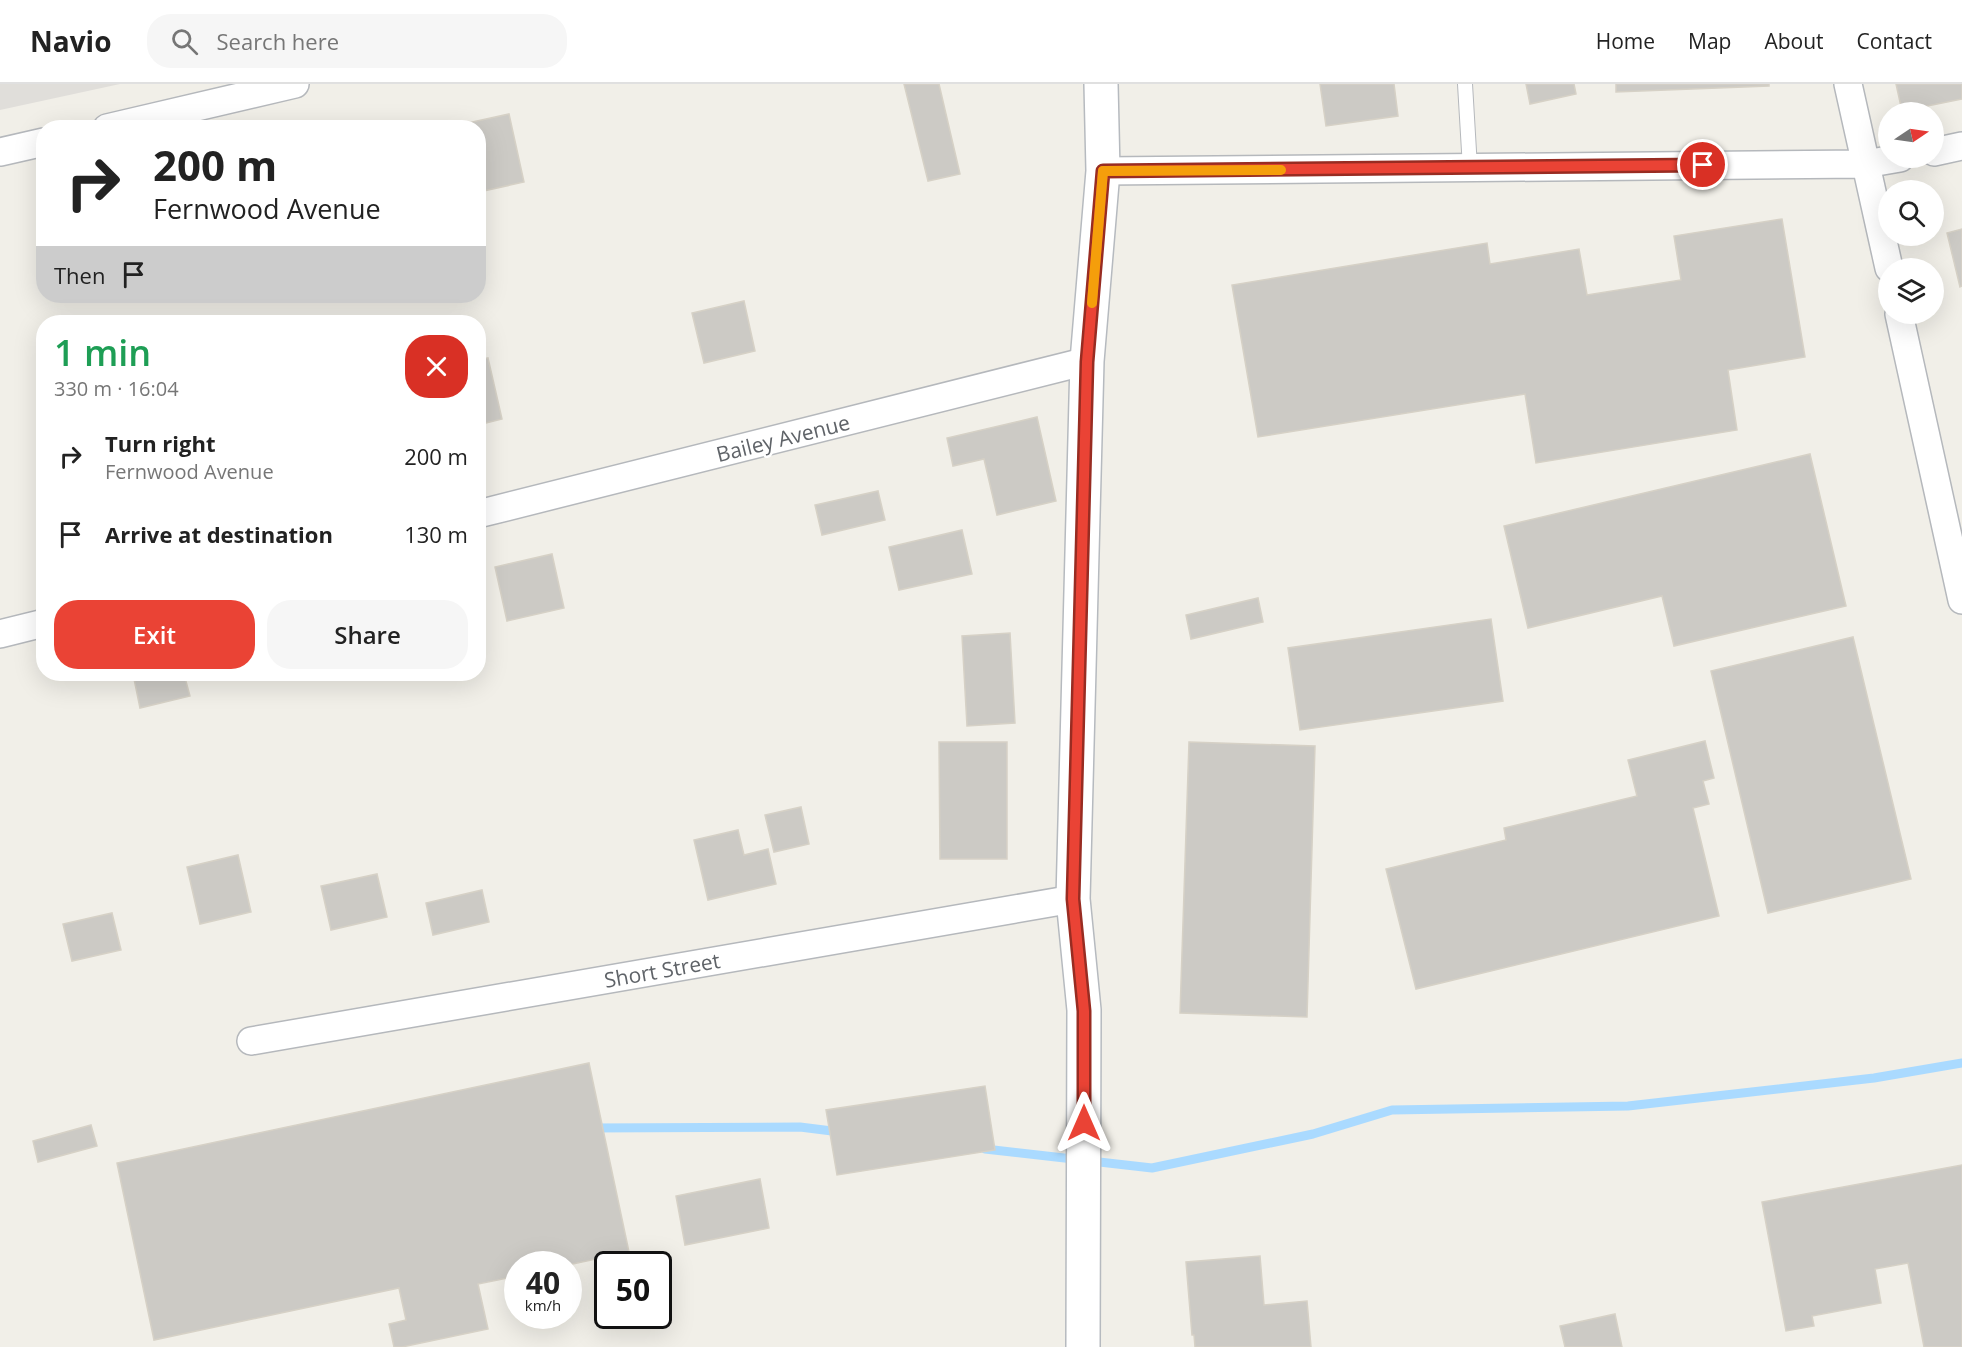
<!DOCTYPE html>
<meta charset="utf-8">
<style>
:root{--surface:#fff;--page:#f6f6f6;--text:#222;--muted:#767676;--line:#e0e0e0;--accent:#ea4335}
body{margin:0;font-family:"Open Sans",sans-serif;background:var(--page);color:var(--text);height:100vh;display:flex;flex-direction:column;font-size:22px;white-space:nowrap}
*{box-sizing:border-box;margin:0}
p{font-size:20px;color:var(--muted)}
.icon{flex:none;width:33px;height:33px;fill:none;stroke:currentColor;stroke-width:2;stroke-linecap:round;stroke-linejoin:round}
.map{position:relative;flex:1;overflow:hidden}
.side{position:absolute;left:36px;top:231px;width:450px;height:366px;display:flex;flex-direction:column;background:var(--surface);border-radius:24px;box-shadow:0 6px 24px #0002}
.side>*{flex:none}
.top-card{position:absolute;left:36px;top:36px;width:450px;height:183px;border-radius:24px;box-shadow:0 6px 24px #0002;background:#fff;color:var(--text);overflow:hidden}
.needle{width:39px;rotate:77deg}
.fabs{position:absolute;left:1878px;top:18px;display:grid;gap:12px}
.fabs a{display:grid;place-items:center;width:66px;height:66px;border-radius:50%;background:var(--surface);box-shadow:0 6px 24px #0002;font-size:30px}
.speed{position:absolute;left:504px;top:1167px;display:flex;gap:12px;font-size:30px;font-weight:700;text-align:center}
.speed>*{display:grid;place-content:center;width:78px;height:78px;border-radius:50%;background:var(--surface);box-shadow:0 6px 24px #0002;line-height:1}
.speed small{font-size:15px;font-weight:400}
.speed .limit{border:3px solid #111;border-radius:9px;background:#fff;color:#111}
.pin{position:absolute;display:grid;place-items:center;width:51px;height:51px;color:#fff;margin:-26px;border:3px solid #fff;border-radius:50%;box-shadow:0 2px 6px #0007}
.me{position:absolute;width:66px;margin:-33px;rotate:0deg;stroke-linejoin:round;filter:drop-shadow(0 0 4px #0008)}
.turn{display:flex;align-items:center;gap:21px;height:126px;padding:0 18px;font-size:27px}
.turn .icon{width:78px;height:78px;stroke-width:2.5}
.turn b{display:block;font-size:42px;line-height:51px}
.then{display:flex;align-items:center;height:57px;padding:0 18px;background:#0003;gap:12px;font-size:22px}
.round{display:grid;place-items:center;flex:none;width:63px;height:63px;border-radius:24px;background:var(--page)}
.summary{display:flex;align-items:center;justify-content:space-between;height:102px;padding:0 18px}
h1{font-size:36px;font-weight:600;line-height:45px;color:#1e9e55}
.cta{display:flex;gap:12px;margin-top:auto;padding:12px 18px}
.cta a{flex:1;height:69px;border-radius:24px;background:var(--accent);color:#fff;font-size:24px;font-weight:600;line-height:69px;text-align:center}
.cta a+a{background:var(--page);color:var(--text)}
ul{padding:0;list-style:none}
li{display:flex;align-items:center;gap:18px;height:78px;padding:0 18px}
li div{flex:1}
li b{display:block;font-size:22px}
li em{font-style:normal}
header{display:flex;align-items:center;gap:36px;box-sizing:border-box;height:84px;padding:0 30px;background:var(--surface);border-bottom:2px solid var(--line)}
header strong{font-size:28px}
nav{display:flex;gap:33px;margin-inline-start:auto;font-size:21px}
.search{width:420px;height:54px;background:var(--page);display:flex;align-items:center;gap:15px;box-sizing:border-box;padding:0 21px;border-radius:24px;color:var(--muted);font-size:22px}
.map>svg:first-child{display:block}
.industrial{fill:#e0deda}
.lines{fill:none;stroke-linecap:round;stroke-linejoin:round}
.stream{stroke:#aadaff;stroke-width:9}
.building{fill:#cccac5;stroke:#d6d1c6;stroke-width:1.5}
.service-casing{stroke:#b5b8bc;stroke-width:16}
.minor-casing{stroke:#b5b8bc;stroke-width:30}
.secondary-casing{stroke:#b6babf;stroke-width:36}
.service{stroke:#fff;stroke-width:14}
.minor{stroke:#fff;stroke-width:27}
.secondary{stroke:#fff;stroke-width:33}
.route-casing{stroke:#982c22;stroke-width:15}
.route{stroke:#ea4335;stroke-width:10}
.slow{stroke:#f59e0b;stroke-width:10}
.labels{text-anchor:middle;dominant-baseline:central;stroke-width:5;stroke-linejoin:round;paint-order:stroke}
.street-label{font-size:21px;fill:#5f6368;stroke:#fff}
</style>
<header>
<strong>Navio</strong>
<div class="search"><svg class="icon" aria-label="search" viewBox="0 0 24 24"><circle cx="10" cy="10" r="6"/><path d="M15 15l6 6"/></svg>Search here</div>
<nav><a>Home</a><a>Map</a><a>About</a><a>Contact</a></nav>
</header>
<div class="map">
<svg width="1962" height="1263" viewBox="0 0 1962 1263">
<rect width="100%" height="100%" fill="#f1efe8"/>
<path class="industrial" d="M0,0h120l-120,26z"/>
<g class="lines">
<path class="stream" d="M590,1044l210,-1 40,5
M985,1065l167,19 161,-34 79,-24 236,-4 246,-28 88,-15"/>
</g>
<path class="building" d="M904,0h35l21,90 -32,7z
M1320,0h74l4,32 -72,10z
M1526,0h48l2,10 -46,10z
M1616,0h153v2l-153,6z
M1896,0h66v15l-60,12z
M509,30l15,68 -45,10 -1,-64h-14l-1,-4z
M1782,135l23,138 -77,13 9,60 -201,33 -11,-69 -267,43 -26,-152 255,-42 3,21 89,-15 8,46 94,-15 -7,-44z
M1962,145v57l-2,1 -13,-54z
M744,217l11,50 -51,12 -12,-50z
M488,274l14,61 -24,6v-65z
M1037,333l19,84 -59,14 -13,-56 -31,7 -6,-28z
M1810,370l36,152 -172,40 -12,-50 -134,32 -24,-102z
M878,407l7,29 -63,15 -7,-30z
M962,446l10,44 -73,16 -10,-43z
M552,470l12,54 -57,13 -12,-54z
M1258,514l5,24 -72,17 -5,-24z
M1491,535l12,82 -203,29 -12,-82z
M1010,549l5,90 -48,3 -5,-90z
M1853,553l58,242 -143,34 -57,-242z
M133,590h51l6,22 -50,12z
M1705,657l9,37 -11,3 6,23 -16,4 26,108 -303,73 -30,-120 120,-29 -2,-12 133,-32 -9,-36z
M939,658h68v117h-67z
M1189,658l126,4 -8,271 -127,-4z
M801,723l8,37 -35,8 -9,-37z
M738,746l6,25 24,-6 8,35 -68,16 -14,-60z
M238,771l13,57 -51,12 -13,-57z
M377,790l10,43 -56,13 -10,-44z
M482,806l7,32 -56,13 -7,-32z
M112,829l9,37 -49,11 -9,-37z
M589,979l40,189 -61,13 -50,-1v12l-40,8 10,45 -86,18h-8l-5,-23 17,-4 -7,-32 -245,52 -37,-177z
M985,1002l10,64 -158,25 -11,-65z
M91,1041l6,21 -59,16 -5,-21z
M1962,1081v182h-38l-16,-84 -33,6 6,34 -69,13 2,10 -28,5 -24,-129z
M760,1095l9,49 -84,17 -9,-49z
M1260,1172l4,49 43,-4 4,46h-116l-1,-12h-2l-6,-73z
M1615,1230l7,33h-57l-5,-21z"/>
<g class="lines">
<g class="service-casing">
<path id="service" d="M1465,0l5,84"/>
</g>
<g class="minor-casing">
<path id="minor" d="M1848,0l41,184
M107,44l188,-44
M0,68l44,-10
M1934,68l28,-6
M1103,87l762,-7 35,-6
M1899,230l63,286
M478,430l609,-153
M0,550l44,-11
M251,957l822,-142"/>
</g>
<g class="secondary-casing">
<path id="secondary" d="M1083,1263l1,-337 -11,-111 14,-538 16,-190 -2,-87"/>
</g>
<use href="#service" class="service"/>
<use href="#minor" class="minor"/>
<use href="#secondary" class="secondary"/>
</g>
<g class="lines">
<g class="route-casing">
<path id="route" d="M1084,1039v-112l-11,-112 14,-537 16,-191 600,-6"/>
</g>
<use href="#route" class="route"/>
<path class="slow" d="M1092,219l11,-132 178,-1"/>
</g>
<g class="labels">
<g class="street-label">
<text transform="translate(783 354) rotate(-14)">Bailey Avenue</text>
<text transform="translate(662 886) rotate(-10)">Short Street</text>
</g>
</g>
</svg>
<div class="fabs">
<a><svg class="needle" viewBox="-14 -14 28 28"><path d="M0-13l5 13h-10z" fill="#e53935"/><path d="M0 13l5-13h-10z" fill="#767676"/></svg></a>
<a><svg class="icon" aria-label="search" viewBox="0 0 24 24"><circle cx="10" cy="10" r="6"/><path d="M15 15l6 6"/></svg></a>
<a><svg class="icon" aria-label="layers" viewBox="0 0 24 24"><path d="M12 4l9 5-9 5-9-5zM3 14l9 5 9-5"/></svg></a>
</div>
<div class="speed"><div>40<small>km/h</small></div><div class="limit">50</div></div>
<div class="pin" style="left:1703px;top:81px;background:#d93025"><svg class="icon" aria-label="arrive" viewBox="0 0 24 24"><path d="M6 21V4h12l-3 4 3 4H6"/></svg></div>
<svg class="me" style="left:1084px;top:1039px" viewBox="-20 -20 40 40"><path d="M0-17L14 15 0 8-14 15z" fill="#ea4335" stroke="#fff" stroke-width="4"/></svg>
<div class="top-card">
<div class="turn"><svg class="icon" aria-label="right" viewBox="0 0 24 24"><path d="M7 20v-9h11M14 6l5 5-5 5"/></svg><div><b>200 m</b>Fernwood Avenue</div></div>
<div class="then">Then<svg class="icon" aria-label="arrive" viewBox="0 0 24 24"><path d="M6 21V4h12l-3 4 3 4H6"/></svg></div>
</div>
<section class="side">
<div class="summary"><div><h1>1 min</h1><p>330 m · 16:04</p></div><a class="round" style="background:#d93025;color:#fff"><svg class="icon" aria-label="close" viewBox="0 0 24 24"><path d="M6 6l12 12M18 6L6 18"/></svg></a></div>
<ul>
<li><svg class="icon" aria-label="right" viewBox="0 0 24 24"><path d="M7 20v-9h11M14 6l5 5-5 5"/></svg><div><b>Turn right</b><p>Fernwood Avenue</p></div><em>200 m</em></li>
<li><svg class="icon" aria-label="arrive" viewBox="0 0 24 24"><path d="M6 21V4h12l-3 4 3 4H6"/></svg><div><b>Arrive at destination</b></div><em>130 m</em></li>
</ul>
<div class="cta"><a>Exit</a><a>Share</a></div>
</section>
</div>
